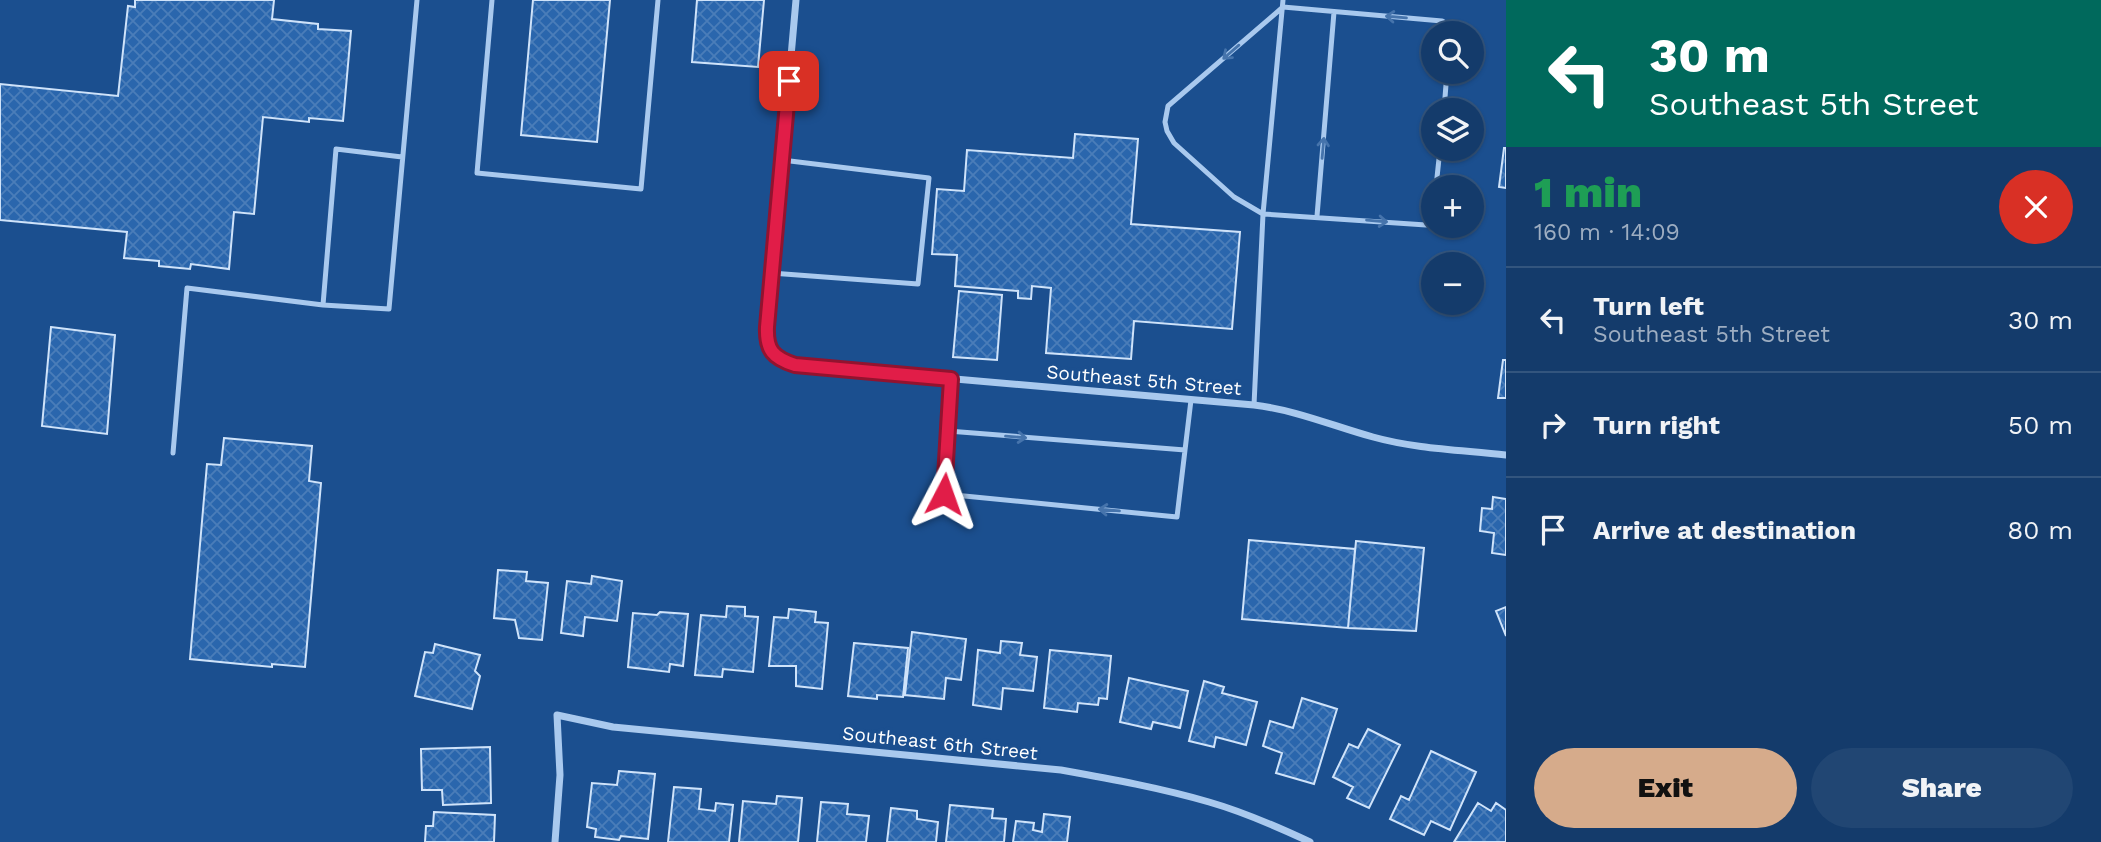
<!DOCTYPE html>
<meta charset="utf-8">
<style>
:root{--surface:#143b6b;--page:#214673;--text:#f1f3f6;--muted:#9dadc1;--line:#33557e;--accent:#d6ab8b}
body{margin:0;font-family:"Work Sans",sans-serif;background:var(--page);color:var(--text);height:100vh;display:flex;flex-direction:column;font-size:26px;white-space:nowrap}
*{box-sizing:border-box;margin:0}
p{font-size:23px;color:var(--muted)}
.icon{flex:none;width:38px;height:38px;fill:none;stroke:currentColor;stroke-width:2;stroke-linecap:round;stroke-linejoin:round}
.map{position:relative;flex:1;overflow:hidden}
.details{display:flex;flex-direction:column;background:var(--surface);width:595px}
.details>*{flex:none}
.top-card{background:#00695c;color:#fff;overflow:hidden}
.fabs{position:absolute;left:1421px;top:21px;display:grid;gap:14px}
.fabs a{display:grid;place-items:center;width:63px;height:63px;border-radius:50%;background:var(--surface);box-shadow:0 2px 5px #0004,0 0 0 2px var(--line);font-size:35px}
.pin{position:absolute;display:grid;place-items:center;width:60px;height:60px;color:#fff;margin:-30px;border-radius:14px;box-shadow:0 4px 10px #0006}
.me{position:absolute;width:77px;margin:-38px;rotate:4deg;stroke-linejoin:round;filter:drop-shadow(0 0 5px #0008)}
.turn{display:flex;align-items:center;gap:24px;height:147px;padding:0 28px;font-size:32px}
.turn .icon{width:91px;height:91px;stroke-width:2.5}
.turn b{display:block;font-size:49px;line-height:60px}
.round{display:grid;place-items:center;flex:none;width:74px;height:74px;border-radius:37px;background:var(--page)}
.headline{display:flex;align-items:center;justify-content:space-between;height:119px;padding:0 28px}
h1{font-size:42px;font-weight:800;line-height:52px;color:#1e9e55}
.primary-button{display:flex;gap:14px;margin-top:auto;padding:14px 28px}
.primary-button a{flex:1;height:80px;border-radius:42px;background:var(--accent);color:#111;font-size:28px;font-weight:800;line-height:80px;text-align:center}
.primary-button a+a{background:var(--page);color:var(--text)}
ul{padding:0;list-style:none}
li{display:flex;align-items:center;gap:21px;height:105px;padding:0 28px;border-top:2px solid var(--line)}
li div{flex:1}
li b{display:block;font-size:26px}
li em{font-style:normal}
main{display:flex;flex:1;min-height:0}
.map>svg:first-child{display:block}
.building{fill:url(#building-cross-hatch);stroke:#cfe3fa;stroke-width:2}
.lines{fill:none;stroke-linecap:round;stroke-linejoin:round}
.service{stroke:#a9c9ee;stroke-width:5}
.minor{stroke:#a9c9ee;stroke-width:7}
.oneway{stroke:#4674ac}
.route-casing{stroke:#92132f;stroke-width:18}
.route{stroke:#e11d48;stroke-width:12}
.labels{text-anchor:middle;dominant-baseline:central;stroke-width:7;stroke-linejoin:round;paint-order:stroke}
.street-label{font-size:19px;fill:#fff;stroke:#1b4f8f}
</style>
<main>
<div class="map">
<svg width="1506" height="842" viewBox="0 0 1506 842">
<defs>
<pattern id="building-cross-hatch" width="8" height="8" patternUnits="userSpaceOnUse" patternTransform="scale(1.75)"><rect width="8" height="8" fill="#2a66ad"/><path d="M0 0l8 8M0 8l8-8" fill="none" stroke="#4a7db9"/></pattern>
</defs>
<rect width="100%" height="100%" fill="#1b4f8f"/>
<path class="building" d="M135,0h139l-2,19 46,5v5l33,2 -8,90 -34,-3v4l-46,-5 -9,97 -20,-2 -5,57 -38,-5 -1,5 -31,-3v-5l-35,-3 3,-26 -127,-12v-136l118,12 10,-90 7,1z
M533,0h77l-13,142 -76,-7z
M697,0h67l-6,67 -66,-5z
M1075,134l63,5 -7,85 109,8 -8,97 -98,-8 -3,38 -85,-6 5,-65 -19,-2 -1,13 -13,-1v-7l-63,-5 2,-31 -25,-1 5,-65 27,2 3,-41 106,8z
M1504,148h2v40l-7,-1z
M959,291l43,4 -5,65 -44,-3z
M51,327l64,8 -8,99 -65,-8z
M1503,360h3v38h-8z
M224,438l88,8 -3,35 12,2 -16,184 -33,-3v3l-82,-8 17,-195 14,1z
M1493,497l13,2v56l-14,-2 2,-20 -14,-2 2,-23 10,1z
M1249,540l106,9 -7,79 -106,-9z
M1356,541l68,7 -8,83 -68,-3z
M498,570l29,2 -1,9 22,2 -6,57 -23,-2 -4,-18 -21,-2z
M592,576l30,5 -5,40 -32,-4 -2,19 -22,-3 6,-52 24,3z
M727,606l18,1v9l13,1 -5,55 -30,-3 -1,8 -27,-2 6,-60 25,2z
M1506,607v29l-10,-25z
M789,609l27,3 -1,10 13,1 -6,66 -26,-3v-20h-27l5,-49 14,1z
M660,612l28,2 -5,52 -13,-2 -1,8 -41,-5 5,-54 24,2z
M912,632l54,7 -5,41 -15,-2 -2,21 -39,-4z
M1001,641l21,2 -2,12 17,2 -4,34 -30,-3 -2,21 -28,-4 5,-55 22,3z
M854,643l54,5 -5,49 -26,-2v4l-29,-3z
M435,644l45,11 -5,16 5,5 -8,33 -57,-13 10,-44 8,1z
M1050,650l61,6 -4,43 -8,-1 -1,7 -20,-2 -1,9 -33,-4z
M1129,678l59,13 -8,37 -27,-6 -2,7 -31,-7z
M1204,681l20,6 -2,6 35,9 -11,43 -30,-8 -2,10 -25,-6z
M1302,698l35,11 -23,75 -38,-11 6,-20 -19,-7 7,-25 23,7z
M1368,729l32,16 -31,63 -22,-10 6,-11 -20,-10 16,-33 9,4z
M490,747l1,56 -48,2 -1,-15h-20l-1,-41z
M1431,751l45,21 -26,58 -19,-9 -7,14 -34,-16 11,-23 8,4z
M619,771l36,3 -7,65 -27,-3 -2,4 -24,-3 1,-8 -9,-2 5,-44 25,2z
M674,787l27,2 -2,20 16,2 1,-8 17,2 -4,37h-61z
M777,796l25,2 -4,44h-59l4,-41 33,3z
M821,802l27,2 -1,10 22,2 -3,26h-49z
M1478,803l13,8 5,-8 10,7v32h-52z
M950,805l43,4 -1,9 14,1 -2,23h-58z
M891,808l26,3v8l21,3 -2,20h-49z
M434,812l61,3 -1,27h-69l1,-16h7z
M1044,814l26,3 -3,25h-54l3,-21 18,2 -1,7 9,2z"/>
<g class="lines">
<path class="service" d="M492,0l-15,173 164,16 17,-189
M1444,110l3,-38
M1436,187l4,-38
M1317,216l17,-204
M1433,218l-2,4 -5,3 -163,-11 -29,-17 -60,-54 -7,-12 -2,-9 3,-16 115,-99 159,14 7,4 2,8
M771,273l147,11 11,-106 -147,-18
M323,305l13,-156 66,8
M951,379l-7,115 233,23 14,-117
M1254,405l9,-191 20,-214
M948,431l237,19
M173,453l14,-165 136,17 66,4 28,-309"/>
<path class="minor" d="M796,0l-29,327c0,23 6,31 28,38l459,40c42,5 79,21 119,32 43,12 89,13 133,18
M555,842l5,-67 -3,-60 56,12 448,43c50,9 100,18 148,32 35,10 69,25 101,40"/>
</g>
<defs><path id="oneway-shaft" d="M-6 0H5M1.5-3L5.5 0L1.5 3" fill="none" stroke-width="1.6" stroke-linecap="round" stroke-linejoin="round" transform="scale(1.75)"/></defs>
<g class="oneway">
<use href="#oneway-shaft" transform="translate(1396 17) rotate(-175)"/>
<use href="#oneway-shaft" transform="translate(1231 52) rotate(139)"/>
<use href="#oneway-shaft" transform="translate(1323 148) rotate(-85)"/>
<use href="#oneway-shaft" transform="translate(1377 221) rotate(5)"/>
<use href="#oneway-shaft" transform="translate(1016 437) rotate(5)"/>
<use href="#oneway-shaft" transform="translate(1109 510) rotate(-175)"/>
</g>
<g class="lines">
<g class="route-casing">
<path id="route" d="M789,81l-22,246c-1,23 6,31 28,38l156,14 -7,115"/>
</g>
<use href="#route" class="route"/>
</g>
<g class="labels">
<g class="street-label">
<text transform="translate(1144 380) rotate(5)">Southeast 5th Street</text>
<text transform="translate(940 743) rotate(6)">Southeast 6th Street</text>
</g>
</g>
</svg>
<div class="fabs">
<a><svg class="icon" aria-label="search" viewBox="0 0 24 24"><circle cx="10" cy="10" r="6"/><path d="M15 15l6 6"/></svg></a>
<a><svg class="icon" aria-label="layers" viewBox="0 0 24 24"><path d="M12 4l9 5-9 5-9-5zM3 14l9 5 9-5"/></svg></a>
<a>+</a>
<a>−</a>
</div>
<div class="pin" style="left:789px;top:81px;background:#d93025"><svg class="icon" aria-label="arrive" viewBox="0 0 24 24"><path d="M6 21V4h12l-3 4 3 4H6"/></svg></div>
<svg class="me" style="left:944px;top:494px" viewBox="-20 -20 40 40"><path d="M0-17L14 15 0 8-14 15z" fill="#e11d48" stroke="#fff" stroke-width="4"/></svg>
</div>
<section class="details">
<div class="top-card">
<div class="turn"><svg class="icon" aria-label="left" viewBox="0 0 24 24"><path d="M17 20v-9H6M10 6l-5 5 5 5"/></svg><div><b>30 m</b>Southeast 5th Street</div></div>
</div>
<div class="headline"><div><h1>1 min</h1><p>160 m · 14:09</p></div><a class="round" style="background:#d93025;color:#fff"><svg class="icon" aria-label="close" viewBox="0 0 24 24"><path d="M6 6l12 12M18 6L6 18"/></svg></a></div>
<ul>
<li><svg class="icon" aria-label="left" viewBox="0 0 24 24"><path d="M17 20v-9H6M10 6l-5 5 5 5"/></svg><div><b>Turn left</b><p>Southeast 5th Street</p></div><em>30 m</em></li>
<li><svg class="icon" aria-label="right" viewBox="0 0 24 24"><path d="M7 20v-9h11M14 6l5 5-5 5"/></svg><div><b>Turn right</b></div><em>50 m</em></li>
<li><svg class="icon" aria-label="arrive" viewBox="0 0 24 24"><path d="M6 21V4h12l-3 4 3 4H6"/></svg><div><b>Arrive at destination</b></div><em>80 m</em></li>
</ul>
<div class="primary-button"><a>Exit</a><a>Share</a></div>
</section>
</main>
